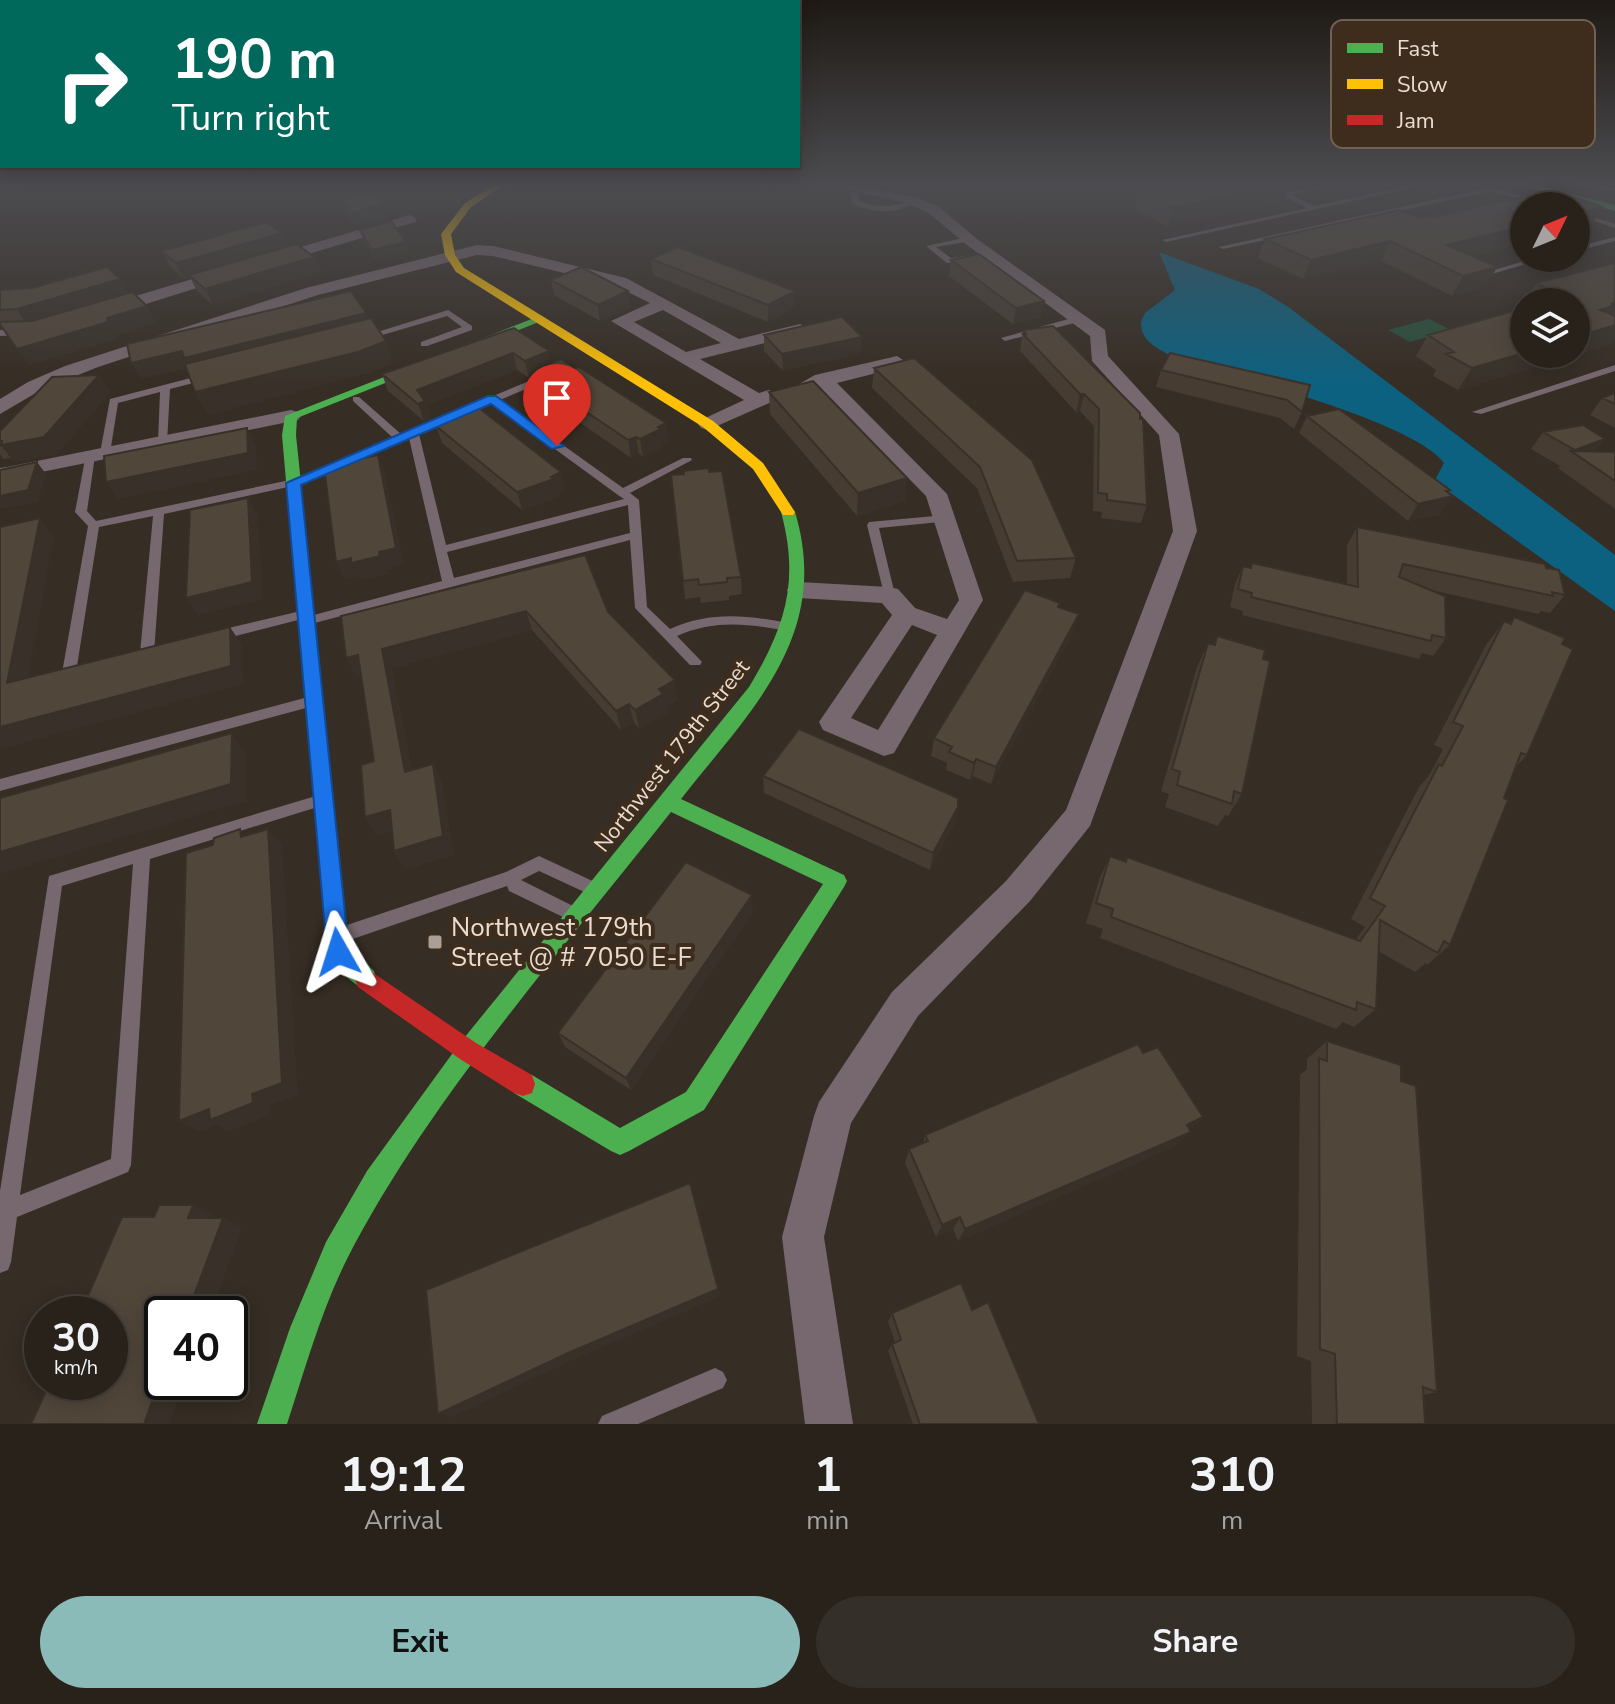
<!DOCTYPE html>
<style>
:root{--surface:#28221b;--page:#342f28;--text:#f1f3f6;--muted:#a5a4a3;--line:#443f3a;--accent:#8bbbb9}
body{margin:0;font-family:"Nunito Sans",sans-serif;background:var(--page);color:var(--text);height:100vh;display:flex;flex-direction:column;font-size:30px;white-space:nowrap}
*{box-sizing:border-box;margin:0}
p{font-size:26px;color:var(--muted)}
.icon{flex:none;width:44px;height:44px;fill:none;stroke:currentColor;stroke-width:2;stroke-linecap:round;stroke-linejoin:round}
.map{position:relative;height:1424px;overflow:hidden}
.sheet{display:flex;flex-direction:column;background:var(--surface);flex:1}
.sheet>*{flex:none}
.banner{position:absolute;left:0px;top:0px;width:800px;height:168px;box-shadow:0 4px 20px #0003,0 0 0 2px var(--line);background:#00695c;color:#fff;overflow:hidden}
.needle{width:52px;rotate:47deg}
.fabs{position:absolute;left:1510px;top:192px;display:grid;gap:16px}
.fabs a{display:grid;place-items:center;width:80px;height:80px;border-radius:50%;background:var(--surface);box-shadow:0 4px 20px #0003,0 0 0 2px var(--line);font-size:40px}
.speed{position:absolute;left:24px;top:1296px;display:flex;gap:16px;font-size:40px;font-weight:700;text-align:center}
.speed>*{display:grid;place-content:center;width:104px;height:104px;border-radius:50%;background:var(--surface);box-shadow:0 4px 20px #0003,0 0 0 2px var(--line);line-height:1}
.speed small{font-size:20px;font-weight:400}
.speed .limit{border:4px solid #111;border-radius:12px;background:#fff;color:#111}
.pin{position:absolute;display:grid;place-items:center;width:68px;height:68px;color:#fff;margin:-82px -34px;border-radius:50% 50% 50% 0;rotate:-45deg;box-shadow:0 0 8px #0007}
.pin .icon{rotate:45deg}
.me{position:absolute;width:88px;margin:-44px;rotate:354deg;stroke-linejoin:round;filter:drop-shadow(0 0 6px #0008)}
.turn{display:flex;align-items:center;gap:28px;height:168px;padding:0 40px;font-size:36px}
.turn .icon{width:104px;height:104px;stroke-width:2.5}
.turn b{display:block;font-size:56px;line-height:68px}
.eta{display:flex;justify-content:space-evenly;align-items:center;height:136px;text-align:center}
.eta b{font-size:48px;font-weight:700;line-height:56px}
.cta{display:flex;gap:16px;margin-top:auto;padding:16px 40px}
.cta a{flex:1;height:92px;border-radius:48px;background:var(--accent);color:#111;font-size:32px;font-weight:700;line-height:92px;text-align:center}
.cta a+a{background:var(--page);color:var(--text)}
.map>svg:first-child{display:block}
.green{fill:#29503c}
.water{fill:#0c6180}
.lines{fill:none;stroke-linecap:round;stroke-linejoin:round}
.lane{fill:#77686f;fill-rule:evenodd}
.street{fill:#77686f;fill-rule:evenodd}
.fast{fill:#4caf50;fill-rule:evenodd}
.slow{fill:#ffc107;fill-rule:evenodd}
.jam{fill:#c62828;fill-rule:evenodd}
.wall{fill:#463c32}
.shaded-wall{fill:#393129}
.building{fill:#51463a;stroke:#393129;stroke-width:2}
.route{fill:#1a73e8;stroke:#114b97;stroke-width:2}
.poi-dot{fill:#aa9f96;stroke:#3e2c1c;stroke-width:3}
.labels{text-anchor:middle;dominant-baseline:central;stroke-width:8;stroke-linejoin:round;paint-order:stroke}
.street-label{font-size:22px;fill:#e9ddd3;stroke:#3e2c1c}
.near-poi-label{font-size:26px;fill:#e9ddd3;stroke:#3e2c1c;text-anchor:start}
.key{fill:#3e2c1c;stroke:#716153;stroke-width:2}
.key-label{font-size:22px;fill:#e9ddd3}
</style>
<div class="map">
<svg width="1615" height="1424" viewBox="0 0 1615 1424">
<rect width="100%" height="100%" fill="#362d24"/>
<path class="green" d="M1429,319l22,11 -41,12 -22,-12z"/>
<path class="water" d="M1159,252l100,37 28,17 328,249v56l-177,-127 -2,-6 8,-15c-30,-41 -209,-87 -264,-103 -17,-9 -40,-16 -39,-38l4,-9 30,-23z"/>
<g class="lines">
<path class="lane" d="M1317,185h13l-39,10 24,11 98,-21h13l-260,57 -4,-2 145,-32 -27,-14z
M1593,185l22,3v4l-21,-6z
M1492,187l63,19h-12l-51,-15 -269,58 -4,-2z
M855,190l5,1 -3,4 2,6c20,8 36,6 55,-2l4,2c-20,14 -44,12 -65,3l-4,-10z
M1576,211l39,13v4l-39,-13z
M968,237l4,2 -1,2 -35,6 15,11 22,-3v4h-3l-23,4 -21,-17z
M1615,237v4l-39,10v-4z
M1534,258h13l-62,18 -4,-2z
M448,310l24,16v4l-45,16h-6v-4l41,-15 -15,-11 -85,25 -4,-3z
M1079,316l3,1v4l-77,20 -4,-3z
M0,330l24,-1 4,3 -4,3 -24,1z
M1615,365v6l-134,43 -9,-2z
M556,370l5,3 -2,2 -59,25 123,88 60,-30h8l1,2 -62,33 9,7 8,107 23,22c40,-18 76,-14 118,-6l6,4 -1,3 -5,1c-39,-7 -73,-12 -111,5l25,26 -2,3h-10l-55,-57 -5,-68 -323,85 -5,-1v-5l-86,22 -5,-2 -1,-3 6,-5 89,-21 4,1 1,5 132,-35 -33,-143 -112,47 -133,29 -10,139 -7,5 -7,-5 13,-137 -54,11 -22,139 7,1 2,3 -2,3 -15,5 -5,-2 -2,-3 26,-147 -13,-14 11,-58 4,-1 5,3 -8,55 9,10 194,-41 103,-42 -40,-37v-4h6l42,37zM492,403l126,92 6,4 -178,46 -27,-111zM628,505l2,28 -176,45 -7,-26z
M206,374l3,1v4l-39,10 -3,54h-8l-1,-2 2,-49 -42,11 -8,50 -5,3 -4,-1 -1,-2 10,-54z
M946,515l4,2v4l-71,7 16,67 -2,3h-8l-18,-73 2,-3z
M312,696l7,5 -2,4 -317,86v-12z
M319,795l5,2 3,4 -3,4 -174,54 -19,306 -3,7 -111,45 -6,45 -3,8 -8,3v-82l49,-315zM133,864l-22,295 -91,36 42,-309z
M539,856l60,28 2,5 -2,5 -6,2 -54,-25 -18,9 56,28 2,5 -2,5 -6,3 -6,-3 -56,-27 -2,-5 -163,56 -6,-2 -2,-6 2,-6 168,-56z
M715,1368l8,4 4,8 -4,8 -85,36h-40l4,-8z"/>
<path class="street" d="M829,185h28l62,13 20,9 38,32 128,91 3,26 71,78 18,97 -107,295 -60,75 -112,115 -67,107 -27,114 29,187h-48l-23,-187 32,-121 5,-14 73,-110 114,-111 60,-71 107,-279 -14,-96 -67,-74 -2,-25 -123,-91 -38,-32 -19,-9z
M410,215l7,4 -2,3 -140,42 -6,2 -8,-5 2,-3z
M477,245l16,1 133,32 113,61 61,-15 9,5 -3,4 -106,26 59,34 10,-3 10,6 -3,4 -68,30 -7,-2 -3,-4 3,-4 43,-20 -133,-79 39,-18 -36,-18 -121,-29 -16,-1 -159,40 -220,72 -57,23 -41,24v-15l28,-17 37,-16 241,-78zM663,310l58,33 -35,9 -52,-30z
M229,268l6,2v6l-124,39h-12l-3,-4 3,-4z
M897,356l9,6 -2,4 -67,17 110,111 36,106 -89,153 -10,3 -61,-26 -4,-8 73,-107 -10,-12 -83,-5 -9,-2 -3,-6 3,-6 9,-2 90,5 9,2 17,19 32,11 12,-19 -33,-104 -107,-109 -10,3 -10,-6 16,-9zM912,625l25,10 -59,95 -27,-12z
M291,410l7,2 3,4 -3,4 -291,59 -7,-1v-10l7,-1z"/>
<path class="fast" d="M1521,185h15l79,20v6z
M534,318l10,2 -247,98 -1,17 53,512 25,24 3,8 -3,8 -8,3c-14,-6 -33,-24 -39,-38l-45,-517 3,-19z
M788,508l7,4c37,123 -44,198 -114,287l163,76 3,6 -3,6 -140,223 -75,41 -9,4 -9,-4 -97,-58 -3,-9 3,-9 9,-3 9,3 88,53 66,-36 137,-208 -152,-72c-110,140 -243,289 -324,447 -26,52 -42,110 -60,165h-30l33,-96 36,-86 41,-71 93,-128 289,-356c36,-60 51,-105 32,-175z"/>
<path class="slow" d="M494,185h10l-33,22 -20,27 4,21 9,13 249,153 50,42 32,49 -2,3h-10l-30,-46 -50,-42 -247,-155 -11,-17 -4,-21 24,-31z"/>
<path class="jam" d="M366,968l110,75 56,32 3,9 -3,9 -9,3 -9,-3 -54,-34 -102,-72 -3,-8 3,-8z"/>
</g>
<path class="wall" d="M1118,185h180l-8,2 -5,13 -117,27 -34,-18 3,-14z
M342,200l39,4 5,15 -30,9 -8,-13z
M1419,218l172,8 -120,30 26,11 -11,20 -34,9 -71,-35 -78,18 -45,-21 7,-19z
M360,230l46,12 4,11 -34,7 -12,-19z
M287,246l27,11 7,15 -108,33 -16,-14 -7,-14 -6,2 -14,-12 -8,-16z
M651,259l144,32v16l-27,15 -115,-47z
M951,260l90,57 -28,7 -64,-48z
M1615,263l-3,81 -154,46 -25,-14 3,-6 -20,-14 12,-21 148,-33h-51l11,-19z
M551,280l79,27 -30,14 -46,-26z
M0,290l128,3 28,30 -39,12 1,3 -89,27 -29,-40z
M514,328l38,34 117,78 -6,3v4l-20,10 -4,-3 -8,4 -85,-59 -2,-11 -3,-2 -3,-12 -9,4 -12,-8 -91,35 5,13 -7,3 -36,-30 -6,-17z
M1023,330l117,83 7,92 -6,18 -40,-5 1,-6 -9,-1 1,-85 -14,-15 -4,1 -56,-61z
M764,335l98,2 -1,16 -78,18 -19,-20z
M874,368l202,190 -6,20 -57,4 -36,-94 -105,-100z
M1161,370l149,15 -8,27 -8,17 -14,-11 -124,-31z
M99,375l11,17 -53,62 -43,8 -3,-4 -8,1 -3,-5v-23z
M769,392l136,109 -48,15 -87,-102z
M1615,393v35l-25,-13 12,-17z
M1307,416l143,74 -9,24 -33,7 -109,-88z
M443,419l122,70 -7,4 1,4 -37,13 -80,-67 -6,-17 8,-3z
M1543,432l53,19 19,1v57l-57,-41 2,-2 -29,-17z
M1357,527l189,41 19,27 -15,18 -9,-2 -3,3 -107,-24 15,48 -13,18 -11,-3 -3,6 -177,-44 1,-4 -13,-4 5,-23 8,-18 7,2 2,-5 95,22v-40z
M585,555l23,57 70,88 -12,7 1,6 -28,16 -5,-6 -13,7 -89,-100 -141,38 21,102 21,-6 9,19 11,72 -48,14 -11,-18 -2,-20 -15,4 -12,-18 9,-56 -13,-85 -4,2z
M741,577l1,17 -13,2v4l-28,3 -1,-6 -15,2 -2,-18z
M1060,603l-1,4 14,25 -82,152 -18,-8 -3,4 -24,-10 1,-7 -16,-7 3,-18z
M1514,617l48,27 -35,111 -11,12 -66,178 -23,20 -1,-2 -11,9 -37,-21 -2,58 -22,18 -11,-5 -7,7 -236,-91 3,-9 -17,-6 14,-46 10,-21 15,5 2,-4 229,82 9,-12 -14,-8 68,-132 11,-13 13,-25 -9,-4 52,-100 18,-24 5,2z
M1217,636l25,158 -14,22 -3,-1 -7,11 -53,-19 4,-13 -8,-3 36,-124 11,-24 5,2z
M763,776l195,31 -3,16 -25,47 -166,-77z
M753,911l-122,179 -66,-43 -7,-14z
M1327,1041l74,40 36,311 -13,3 1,29h-113l-1,-63 -14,-5 3,-281 7,-6v-10z
M1190,1130l-15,16 -217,95 -5,-12 -17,8 -31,-74 4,-14 14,-6 2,-8z
M972,1310l67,114h-126l-25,-73 4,-7 3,-2 -7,-20 4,-9z"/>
<path class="shaded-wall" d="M1274,185h24l-8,2 -5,13 -117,27 5,-19z
M381,204l5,15 -30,9 -6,-15z
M1602,207l-11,19 -15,3v-15z
M1524,226v16l-87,22 10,-19z
M282,233l6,15 -104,31 -8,-16z
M1390,241l-9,20 -78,18 8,-19z
M406,242l4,11 -34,7 -4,-10z
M314,257l7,15 -108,33 -8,-16z
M1497,267l-11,20 -34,9 11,-20z
M120,279l9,16 -102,30 -10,-16z
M628,291l2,16 -30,14 -2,-16z
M795,291v16l-27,15v-17z
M1044,301l-3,16 -28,7 3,-16z
M1615,303v17l-15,-10z
M147,306l9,17 -39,12 1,3 -89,27 -12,-16 90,-31z
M366,313l6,17 -183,38 -48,11 -10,-16 51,-12z
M1615,325v14l-3,5 -154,46 14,-22 52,-15v1h52v-17z
M862,337l-1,16 -78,18 -1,-17z
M386,341l8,22 -27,11 -160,41 -12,-23z
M549,351l4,17 -17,1 2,5 -9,4 -4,-17z
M513,353l4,17 -91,35 5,13 -7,3 -6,-17 -1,-14z
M99,375l11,17 -53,62 -43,8 -13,-17z
M1080,394h4l-4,17 -4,1z
M666,423l3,17 -6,3v4l-20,10 -3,-18 18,-12z
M247,428l9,17 1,25 -139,29 -12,-17z
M636,437l3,17 -8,4 -3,-18z
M1605,439l-13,17 -17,-6z
M378,455l7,17 19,93 -17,5 1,4 -28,6 -2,-4 -13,4 -9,-18 43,-10z
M37,462l9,12 -8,28 -38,7v-13z
M561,472l4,17 -7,4 1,4 -37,13 -5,-18z
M907,478l-2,23 -48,15 1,-23z
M1450,490l-5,8 8,-2 -12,18 -33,7 10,-17z
M248,498l10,18 5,83 -65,16 -12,-17z
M40,518l14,18 -30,165 -17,-18z
M526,611l6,19 -141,38 25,122 -11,-18 -23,-123z
M1079,614l-6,18 -82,152 5,-17z
M230,627l12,18 1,39 -243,65v-22z
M358,655l10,19 -11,4 -11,-20z
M675,680l3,20 -12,7 1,6 -28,16 -4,-19 24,-21z
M629,704l5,19 -13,7 -5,-19z
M232,733l13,18v50l-245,73v-22z
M976,759l-3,17 -3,4 4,-17z
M433,764l9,19 11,72 -48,14 -11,-18z
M958,807l-3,16 -25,47 3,-17z
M390,810l11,19 -24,6 -12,-18z
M268,829l14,16 16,250 -29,11 1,9 -42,17 -11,-7 -18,7 -20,-11 73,-27z
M752,895l1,16 -122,179 -5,-12z
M1203,1117l-16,16v-8z
M1191,1132l-16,14 -217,95 7,-12z
M690,1183l31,113 -144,62 -125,59 -14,-3z
M193,1205l20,10 -5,12 -20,-9z
M960,1217l-7,12 -17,8 6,-12z
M223,1218l19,9 -31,87h-24z
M162,1374v8h22l-15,42h-25z"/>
<path class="building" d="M1159,185h116l-102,23 -35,-17 22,-5z
M1555,190l47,17 -26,7v-8h-52v20l-77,19 50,22 -34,9 -73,-35 -79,19 -46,-21 134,-29 20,8 17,-2z
M372,192l9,12 -31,9 -8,-13z
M391,221l15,21 -34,8 -12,-20z
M267,222l15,11 -106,30 -14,-12z
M297,244l17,13 -109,32 -16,-14z
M678,247l117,44 -27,14 -117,-46z
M979,254l65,47 -28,7 -65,-48z
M1615,263v40l-4,1 4,1 -15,5 15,6v9l-39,12v-35h-29l19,-5 -30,-14z
M107,267l13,12 -103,30 -17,1v-20l32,-2z
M581,267l47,24 -30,14 -47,-25z
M351,291l15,22 -182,45 -2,-7 -51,12 -4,-19z
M132,292l15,14 -40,12 1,4 -91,27 -17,-25v-2l32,-1z
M1524,308v45l-52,15 -26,-14 8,-2 -26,-17z
M842,317l20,20 -80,17 -18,-19z
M371,318l15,23 -28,11 -163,40 -10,-28z
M1053,326l87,87v6h3l4,86 -40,-5v-6l-9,-1 1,-84 -15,-15h-4l-57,-60h3l-3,-4z
M514,328l35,23 -24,10 -12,-8 -96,37 8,11 -7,3 -36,-30z
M1170,353l140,32 -8,27 -15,-12 -126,-30z
M914,358l118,102 44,98 -59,3 -37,-94 -106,-99z
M561,359l14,9 4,-1 87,56 -8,4 3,2 -21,10 -4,-2 -8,3 -86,-58 8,-4 -14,-9z
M99,375l-55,62 -43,8 1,-4h-2v-10l52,-54z
M813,381l94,97 -49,15 -89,-101z
M1615,393v11l-13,-6z
M479,408l82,64 -10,5 3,2 -37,13 -81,-66 10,-4 -3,-3z
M1339,409l111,81 -4,1 7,5 -35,8 -111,-88z
M1583,425l22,14 -30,11 -32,-18z
M247,428l1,25 -142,29 -2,-26z
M1571,451l44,1v29z
M363,455l1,3 14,-3 18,93 -17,4 1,4 -29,7v-5l-15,4 -12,-96z
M37,462l-9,28 -28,6v-26z
M709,468v4l13,-1 19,106 -14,1v4l-28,3 -1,-6 -15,2 -12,-106 13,-1 -1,-3z
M248,498l4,84 -66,16 4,-88z
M40,518l-33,165 223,-56 1,39 -231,61v-200z
M1357,527l188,37 1,4 13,2 6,25 -13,-3 1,4 -150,-32 -4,13 46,19 1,42 -14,-3 -1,6 -180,-44 1,-4 -14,-4 5,-23 8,2 1,-5 106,24z
M585,555l23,57 67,68 -16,9 4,5 -28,16 -6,-6 -13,7 -90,-100 -144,38 23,123 28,-8 10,72 -49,15 -4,-41 -25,7 -4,-52 13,-4 -16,-106 -12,3 -5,-42z
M1025,590l35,13 -2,4 21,7 -83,153 -20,-8 -2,4 -25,-11 3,-5 -18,-9z
M1514,617l51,21 -3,6 11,5 -46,106 -6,-2 -17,45 4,2 -58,145 -6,-4 -6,12 -58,-33 -4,89 -19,-7 -1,8 -245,-93 2,-8 -17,-6 14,-47 16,6 1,-5 233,84 25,-35 -15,-8 69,-134 3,2 21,-40 -10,-4 51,-101 7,3z
M1217,636l48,14 -2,9 7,2 -28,133 -8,-3 -2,13 -55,-19 3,-13 -8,-3 36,-126 7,2z
M799,729l159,69v9l-25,46 -170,-77z
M232,733l-1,51 -231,68v-54z
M240,829l1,8 27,-8 14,254 -30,11 1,9 -43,17 -1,-11 -30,12 7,-268 27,-8 1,-7z
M686,862l66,33 -126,183 -68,-45z
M1327,1041l74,24v16l15,5 21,306 -14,-5 2,37h-88l-2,-70 -15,-5 -1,-291 8,3z
M1138,1044l5,9 15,-6 45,70 -16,8 4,7 -226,97 -5,-12 -18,8 -33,-76 19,-8 -3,-6z
M690,1183l28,106 -150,64 -130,61 -12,-124z
M159,1205h34l-5,13h35l-36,96h-25v60l-18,50h-113l19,-42h60v-68h-30l42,-97h32z
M961,1283l11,27 16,-8 51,122h-119l-28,-80 9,-4 -9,-27z"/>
<linearGradient id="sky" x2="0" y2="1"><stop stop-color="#1e1914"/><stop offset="0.48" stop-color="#4c4c50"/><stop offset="1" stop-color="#4c4c50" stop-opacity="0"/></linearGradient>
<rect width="1615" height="384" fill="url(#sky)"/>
<path class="route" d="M488,396h8l68,50 -12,3 -61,-45 -190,81 48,467 -3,7 -8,3 -8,-3 -3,-7 -41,-469z"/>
<rect class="poi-dot" x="427" y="934" width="16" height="16" rx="4"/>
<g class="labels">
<g class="street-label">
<text transform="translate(672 756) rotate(-52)">Northwest 179th Street</text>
</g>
<g class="near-poi-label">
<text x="451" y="927">Northwest 179th<tspan x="451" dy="30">Street @ # 7050 E-F</tspan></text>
</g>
</g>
<rect x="1331" y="20" width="264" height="128" rx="12" class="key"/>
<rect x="1347" y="43" width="36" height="10" fill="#4caf50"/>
<rect x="1347" y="79" width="36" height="10" fill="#ffc107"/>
<rect x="1347" y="115" width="36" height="10" fill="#c62828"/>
<g class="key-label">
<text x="1397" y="56">Fast</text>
<text x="1397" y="92">Slow</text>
<text x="1397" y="128">Jam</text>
</g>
</svg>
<div class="fabs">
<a><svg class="needle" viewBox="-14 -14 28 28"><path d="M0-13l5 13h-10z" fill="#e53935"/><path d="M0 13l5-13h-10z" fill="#a5a4a3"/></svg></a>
<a><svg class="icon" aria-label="layers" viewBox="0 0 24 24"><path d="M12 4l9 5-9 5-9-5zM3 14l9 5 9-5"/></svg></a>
</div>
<div class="speed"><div>30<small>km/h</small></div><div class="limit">40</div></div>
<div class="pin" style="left:557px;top:446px;background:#d93025"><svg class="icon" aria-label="arrive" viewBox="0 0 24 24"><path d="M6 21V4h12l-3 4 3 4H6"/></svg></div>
<svg class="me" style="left:338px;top:952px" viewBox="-20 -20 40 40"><path d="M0-17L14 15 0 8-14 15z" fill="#1a73e8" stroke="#fff" stroke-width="4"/></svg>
<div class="banner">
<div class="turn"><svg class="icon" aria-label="right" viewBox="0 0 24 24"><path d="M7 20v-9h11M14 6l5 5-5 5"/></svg><div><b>190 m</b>Turn right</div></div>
</div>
</div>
<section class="sheet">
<div class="eta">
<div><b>19:12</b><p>Arrival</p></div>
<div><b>1</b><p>min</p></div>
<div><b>310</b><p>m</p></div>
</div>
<div class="cta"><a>Exit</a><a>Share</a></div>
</section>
